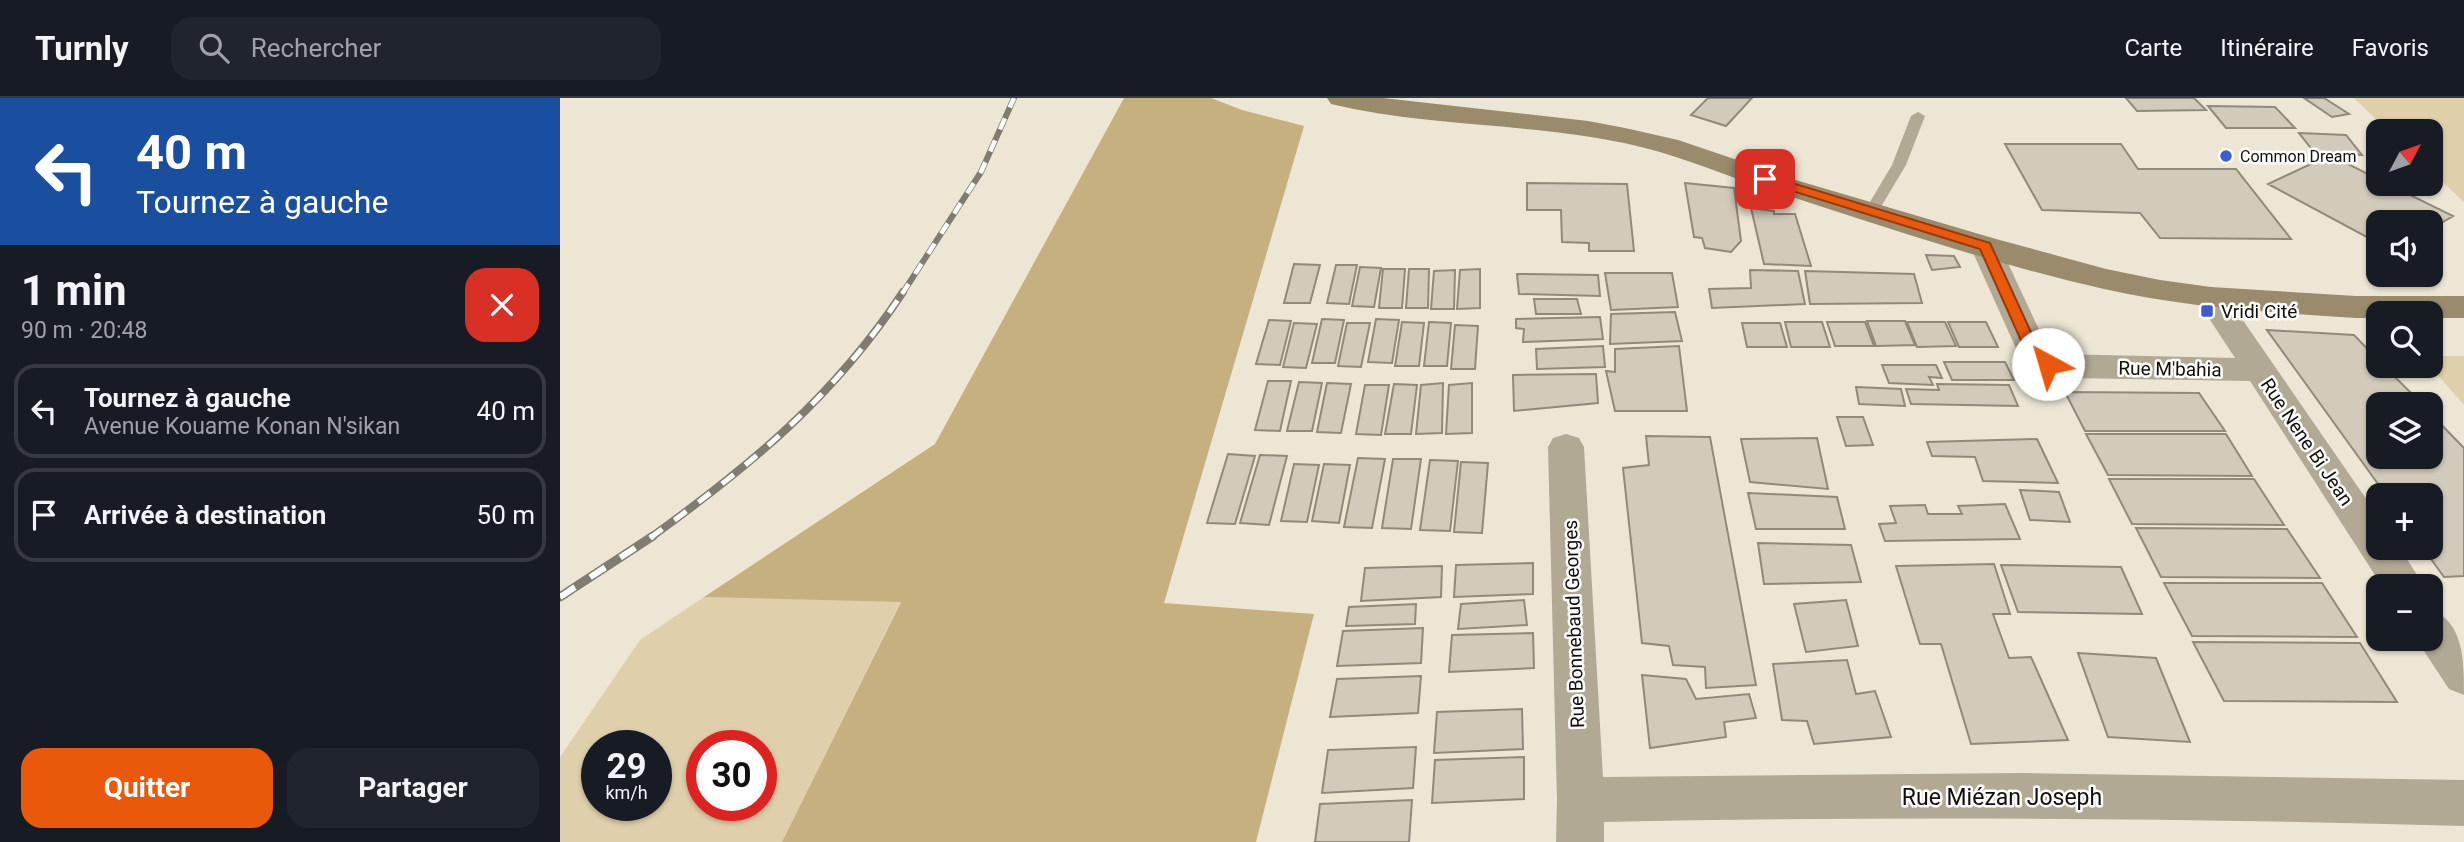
<!DOCTYPE html>
<html lang="fr">
<meta charset="utf-8">
<style>
:root{--surface:#171b24;--page:#20242c;--text:#f1f3f6;--muted:#9ea1a6;--line:#363941;--accent:#ea580c}
body{margin:0;font-family:Roboto,sans-serif;background:var(--page);color:var(--text);height:100vh;display:flex;flex-direction:column;font-size:26px;white-space:nowrap}
*{box-sizing:border-box;margin:0}
p{font-size:23px;color:var(--muted)}
.icon{flex:none;width:38px;height:38px;fill:none;stroke:currentColor;stroke-width:2;stroke-linecap:round;stroke-linejoin:round}
.map{position:relative;flex:1;overflow:hidden}
.sheet{display:flex;flex-direction:column;background:var(--surface);width:560px}
.sheet>*{flex:none}
.hud{background:#1a4fa0;color:#fff;overflow:hidden}
.needle{width:46px;rotate:49deg}
.buttons{position:absolute;left:1806px;top:21px;display:grid;gap:14px}
.buttons a{display:grid;place-items:center;width:77px;height:77px;border-radius:14px;background:var(--surface);box-shadow:0 2px 5px #0004;font-size:35px}
.speed{position:absolute;left:21px;top:632px;display:flex;gap:14px;font-size:35px;font-weight:700;text-align:center}
.speed>*{display:grid;place-content:center;width:91px;height:91px;border-radius:50%;background:var(--surface);box-shadow:0 2px 5px #0004;line-height:1}
.speed small{font-size:18px;font-weight:400}
.speed .limit{border:10px solid #d22;background:#fff;color:#111}
.pin{position:absolute;display:grid;place-items:center;width:60px;height:60px;color:#fff;margin:-30px;border-radius:14px;box-shadow:0 4px 10px #0006}
.me{position:absolute;width:77px;margin:-38px;rotate:321deg;stroke-linejoin:round;filter:drop-shadow(0 0 5px #0008)}
.turn{display:flex;align-items:center;gap:24px;height:147px;padding:0 21px;font-size:32px}
.turn .icon{width:91px;height:91px;stroke-width:2.5}
.turn b{display:block;font-size:49px;line-height:60px}
.round{display:grid;place-items:center;flex:none;width:74px;height:74px;border-radius:21px;background:var(--page)}
.head{display:flex;align-items:center;justify-content:space-between;height:119px;padding:0 21px}
h1{font-size:42px;font-weight:700;line-height:52px}
.button{display:flex;gap:14px;margin-top:auto;padding:14px 21px}
.button a{flex:1;height:80px;border-radius:21px;background:var(--accent);color:#fff;font-size:28px;font-weight:700;line-height:80px;text-align:center}
.button a+a{background:var(--page);color:var(--text)}
ul{padding:0;list-style:none}
li{display:flex;align-items:center;gap:21px;height:94px;margin:0 14px 10px;padding:0 7px;border:4px solid var(--line);border-radius:21px}
li div{flex:1}
li b{display:block;font-size:26px}
li em{font-style:normal}
header{display:flex;align-items:center;gap:42px;box-sizing:border-box;height:98px;padding:0 35px;background:var(--surface);border-bottom:2px solid var(--line)}
header strong{font-size:33px}
nav{display:flex;gap:38px;margin-inline-start:auto;font-size:24px}
.search{width:490px;height:63px;background:var(--page);display:flex;align-items:center;gap:18px;box-sizing:border-box;padding:0 24px;border-radius:21px;color:var(--muted);font-size:26px}
main{display:flex;flex:1;min-height:0}
.map>svg:first-child{display:block}
.green{fill:#e0cfab;fill-rule:evenodd}
.forest{fill:#c6b080}
.building{fill:#d2cbbb;stroke:#918a7b;stroke-width:2}
.lines{fill:none;stroke-linecap:round;stroke-linejoin:round}
.lane{fill:#b2a994;fill-rule:evenodd}
.street{fill:#b2a994;fill-rule:evenodd}
.secondary{fill:#998b6c;fill-rule:evenodd}
.rail-far2-casing{stroke:#817c71;stroke-width:6}
.rail-far1-casing{stroke:#817c71;stroke-width:8}
.rail-casing{stroke:#817c71;stroke-width:9}
.rail-far2{stroke:#fff;stroke-width:4.5;stroke-dasharray:12;stroke-linecap:butt}
.rail-far1{stroke:#fff;stroke-width:5;stroke-dasharray:15;stroke-linecap:butt}
.rail{stroke:#fff;stroke-width:6;stroke-dasharray:18;stroke-linecap:butt}
.route{fill:#ea580c;stroke:#983908;stroke-width:2}
.poi-dot{fill:#395ecf;stroke:#fff;stroke-width:2.5}
.labels{text-anchor:middle;dominant-baseline:central;stroke-width:5;stroke-linejoin:round;paint-order:stroke}
.far-poi-label{font-size:16px;fill:#110e09;stroke:#fff;text-anchor:start}
.poi-label{font-size:19px;fill:#110e09;stroke:#fff;text-anchor:start}
.street-label{font-size:19px;fill:#110e09;stroke:#fff}
.near-street-label{font-size:23px;fill:#110e09;stroke:#fff}
</style>
<header>
<strong>Turnly</strong>
<div class="search"><svg class="icon" aria-label="search" viewBox="0 0 24 24"><circle cx="10" cy="10" r="6"/><path d="M15 15l6 6"/></svg>Rechercher</div>
<nav><a>Carte</a><a>Itinéraire</a><a>Favoris</a></nav>
</header>
<main>
<section class="sheet">
<div class="hud">
<div class="turn"><svg class="icon" aria-label="left" viewBox="0 0 24 24"><path d="M17 20v-9H6M10 6l-5 5 5 5"/></svg><div><b>40 m</b>Tournez à gauche</div></div>
</div>
<div class="head"><div><h1>1 min</h1><p>90 m · 20:48</p></div><a class="round" style="background:#d93025;color:#fff"><svg class="icon" aria-label="close" viewBox="0 0 24 24"><path d="M6 6l12 12M18 6L6 18"/></svg></a></div>
<ul>
<li><svg class="icon" aria-label="left" viewBox="0 0 24 24"><path d="M17 20v-9H6M10 6l-5 5 5 5"/></svg><div><b>Tournez à gauche</b><p>Avenue Kouame Konan N'sikan</p></div><em>40 m</em></li>
<li><svg class="icon" aria-label="arrive" viewBox="0 0 24 24"><path d="M6 21V4h12l-3 4 3 4H6"/></svg><div><b>Arrivée à destination</b></div><em>50 m</em></li>
</ul>
<div class="button"><a>Quitter</a><a>Partager</a></div>
</section>
<div class="map">
<svg width="1904" height="744" viewBox="0 0 1904 744">
<rect width="100%" height="100%" fill="#ede6d5"/>
<path class="green" d="M1794,0h110v104l-33,-31v-40h-43z
M1871,258h33v49l-34,-39z
M144,499l197,4 -119,241h-222v-85l80,-117zM37,648h59v59h-59zM142,648h59v59h-59z"/>
<path class="forest" d="M564,0h87l31,12 62,16 -140,477 150,11 -58,228h-474l119,-240 -197,-5 231,-153z"/>
<path class="building" d="M1148,0h44l-26,28 -35,-11z
M1566,0h68l12,12 -69,1z
M1744,0h20l25,16 -17,3z
M1648,8l67,1 20,21h-69z
M1739,35l47,2 16,20 -48,-3z
M1445,46h116l17,25h98l55,70 -131,-1 -20,-25 -98,-3z
M1770,57l48,24v5h10l65,32 -22,13v-7h-53v21l-110,-59z
M967,85l100,1 7,67h-45v-8l-27,-1 -1,-32h-34z
M1125,85l49,5 7,53 -10,11 -26,-4 -3,-10 -8,-1z
M1191,110l23,3v3h21l16,52 -47,-2z
M1366,157l28,1 6,11 -28,3z
M734,166l26,1 -10,38h-26z
M776,167h21l-8,39 -22,-1z
M800,169l21,1 -7,39 -22,-1z
M823,171h22l-3,39h-23z
M849,171h20l-1,39h-22z
M920,171v39l-23,1 3,-39z
M895,172l-1,39h-23l3,-38z
M1190,172l48,1 7,33 -93,4 -3,-19 42,-1z
M1245,173l109,3 8,29 -112,1z
M1045,175h67l6,34 -67,3z
M957,176l81,1 2,21 -81,-2z
M974,201h43l4,15h-45z
M1115,214l7,29 -72,3 1,-30z
M1040,219l3,22 -80,3 1,-13 -8,-1v-9z
M762,221l22,1 -9,43h-23z
M816,221l23,1 -7,43 -24,-1z
M709,222l22,1 -11,44 -24,-1z
M1307,223h38l10,24 -39,1z
M842,224l22,1 -5,43h-24z
M869,224l22,1 -4,43h-23z
M1225,224h37l8,25h-39z
M1267,224h38l9,24h-39z
M1347,224h38l11,24 -39,1z
M1388,224h38l12,25h-39z
M734,225l23,1 -11,44 -23,-1z
M787,225h23l-9,44 -23,-1z
M1182,225h38l7,24h-40z
M895,227l23,1 -3,43h-24z
M1707,232l87,5 24,25v6h6l38,38h-44v53h53v-43l33,34v128l-20,1 -21,-29h8v-53h-45z
M1043,248l2,21 -68,2 -1,-20z
M1119,248l8,65h-72l-9,-40 9,1v-23z
M1384,264h61l9,18h-62z
M1322,267h54l6,13 -13,-1 4,8 -44,-2z
M1036,276l2,29 -84,8 -1,-36z
M708,283h23l-11,50 -25,-1z
M739,284l23,1 -10,48h-25z
M767,285l24,1 -10,49 -24,-1z
M883,285l-1,50 -26,1 5,-49z
M912,285v50l-26,1 3,-49z
M834,286l23,1 -6,49h-26z
M1377,286l72,1 9,21 -107,-2 -5,-15 33,1z
M805,287h24l-8,50 -25,-1z
M1296,289l45,2 4,17 -46,-2z
M1505,294l134,1 26,38h-140z
M1277,319h26l10,28 -27,1z
M1526,336h140l26,42 -144,-1z
M1086,338l64,1 46,248 -50,3 -1,-21 -32,-2 -4,-19 -27,-3 -19,-175 26,-3z
M1257,340l11,51 -78,-7 -9,-43z
M1477,341l21,44 -75,-2 -8,-24 -43,-1 -5,-14z
M668,356l27,2 -20,68 -28,-1z
M700,357l27,1 -18,69 -29,-2z
M798,360l27,1 -13,69 -28,-1z
M833,361h28l-10,70 -29,-1z
M870,362l28,1 -8,70 -30,-1z
M901,364l27,1 -6,70 -28,-1z
M734,366l25,1 -12,57 -26,-1z
M764,366l26,1 -11,58 -27,-2z
M1549,381h145l30,46 -152,-1z
M1460,392l39,2 11,30 -40,-2z
M1188,395l89,4 8,32h-89z
M1445,406l15,35 -135,2 -6,-17 17,-1 -6,-17 35,-1 3,9h34l-4,-8z
M1576,430l151,1 33,49 -159,-1z
M1198,445l93,2 10,37 -97,2z
M973,465v31l-79,3 2,-32z
M1434,466l16,50h-17l16,44 22,-1 37,83 -97,4 -30,-100h-21l-24,-78z
M1441,467l120,2 21,47 -124,-2z
M882,468l-1,31 -80,4 4,-33z
M1604,485h158l35,54 -165,-1z
M964,502l3,25 -69,4 3,-25z
M1286,502l12,46 -52,6 -12,-48z
M856,506l-1,20 -69,2 3,-19z
M863,530l-2,35 -84,3 6,-35z
M973,535l1,35 -85,4 3,-37z
M1633,544l167,1 37,59 -173,-1z
M1518,555l78,5 34,84 -82,-5z
M1287,562l9,34 19,-3 16,46 -77,7 -7,-23 -25,-1 -9,-56z
M1082,577l44,4 10,20 53,-5 7,24 -32,4 2,15 -76,11z
M861,578l-3,37 -88,4 7,-38z
M962,611l1,40 -89,4 3,-41z
M856,649l-3,41 -91,5 6,-43z
M964,659v42l-92,4 3,-43z
M852,702l-3,42h-94l5,-38z"/>
<g class="lines">
<path class="lane" d="M1358,14l7,4 -19,49 -30,50h-10l-2,-3 28,-47 19,-49z"/>
<path class="street" d="M1425,139l10,3 5,6 48,103 9,5 178,4 -40,-61 5,-7 11,-3 11,3 156,226v32h22l24,38h-42l-132,-205 -184,-3 -30,-6 -13,-8 -53,-118 5,-6z
M1006,336l13,4 5,9 19,330 419,-4 442,7v46c-287,-8 -573,-10 -860,-4v20h-48l1,-42 -9,-353 5,-9z
M1871,511c33,14 33,51 33,86l-15,-6 -33,-50h15z"/>
<path class="secondary" d="M767,0h56l205,23 37,7 53,12 121,41 197,58 110,30 54,11 51,7 145,9h108v22h-33v-5h-53v5h-22c-85,-6 -169,-10 -252,-29 -107,-24 -219,-62 -324,-96 -40,-12 -80,-29 -120,-41 -107,-31 -221,-22 -329,-48z"/>
<g class="rail-far2-casing">
<path id="rail-far2" d="M342,196l79,-122 33,-74"/>
</g>
<g class="rail-far1-casing">
<path id="rail-far1" d="M90,440c101,-73 184,-141 253,-246"/>
</g>
<g class="rail-casing">
<path id="rail" d="M0,499l93,-61"/>
</g>
<use href="#rail-far2" class="rail-far2"/>
<use href="#rail-far1" class="rail-far1"/>
<use href="#rail" class="rail"/>
</g>
<path class="route" d="M1200,78h9l221,67 51,111 15,10 -3,3h-10l-15,-11 -48,-107 -220,-68z"/>
<g class="poi-dot">
<circle cx="1666" cy="58" r="7"/>
<rect x="1640" y="206" width="14" height="14" rx="3.5"/>
</g>
<g class="labels">
<g class="far-poi-label">
<text x="1680" y="58">Common Dream</text>
</g>
<g class="poi-label">
<text x="1661" y="213">Vridi Cité</text>
</g>
<g class="street-label">
<text transform="translate(1610 271) rotate(1)">Rue M'bahia</text>
<text transform="translate(1747 344) rotate(56)">Rue Nene Bi Jean</text>
<text transform="translate(1014 526) rotate(-92)">Rue Bonnebaud Georges</text>
</g>
<g class="near-street-label">
<text x="1442" y="699">Rue Miézan Joseph</text>
</g>
</g>
</svg>
<div class="buttons">
<a><svg class="needle" viewBox="-14 -14 28 28"><path d="M0-13l5 13h-10z" fill="#e53935"/><path d="M0 13l5-13h-10z" fill="#9ea1a6"/></svg></a>
<a><svg class="icon" aria-label="sound" viewBox="0 0 24 24"><path d="M4 9h4l5-4v14l-5-4H4zM17 9q2 3 0 6"/></svg></a>
<a><svg class="icon" aria-label="search" viewBox="0 0 24 24"><circle cx="10" cy="10" r="6"/><path d="M15 15l6 6"/></svg></a>
<a><svg class="icon" aria-label="layers" viewBox="0 0 24 24"><path d="M12 4l9 5-9 5-9-5zM3 14l9 5 9-5"/></svg></a>
<a>+</a>
<a>−</a>
</div>
<div class="speed"><div>29<small>km/h</small></div><div class="limit">30</div></div>
<div class="pin" style="left:1205px;top:81px;background:#d93025"><svg class="icon" aria-label="arrive" viewBox="0 0 24 24"><path d="M6 21V4h12l-3 4 3 4H6"/></svg></div>
<svg class="me" style="left:1488px;top:266px" viewBox="-20 -20 40 40"><circle r="19" fill="#fff"/><path d="M0-13L10 11 0 6-10 11z" fill="#ea580c"/></svg>
</div>
</main>
